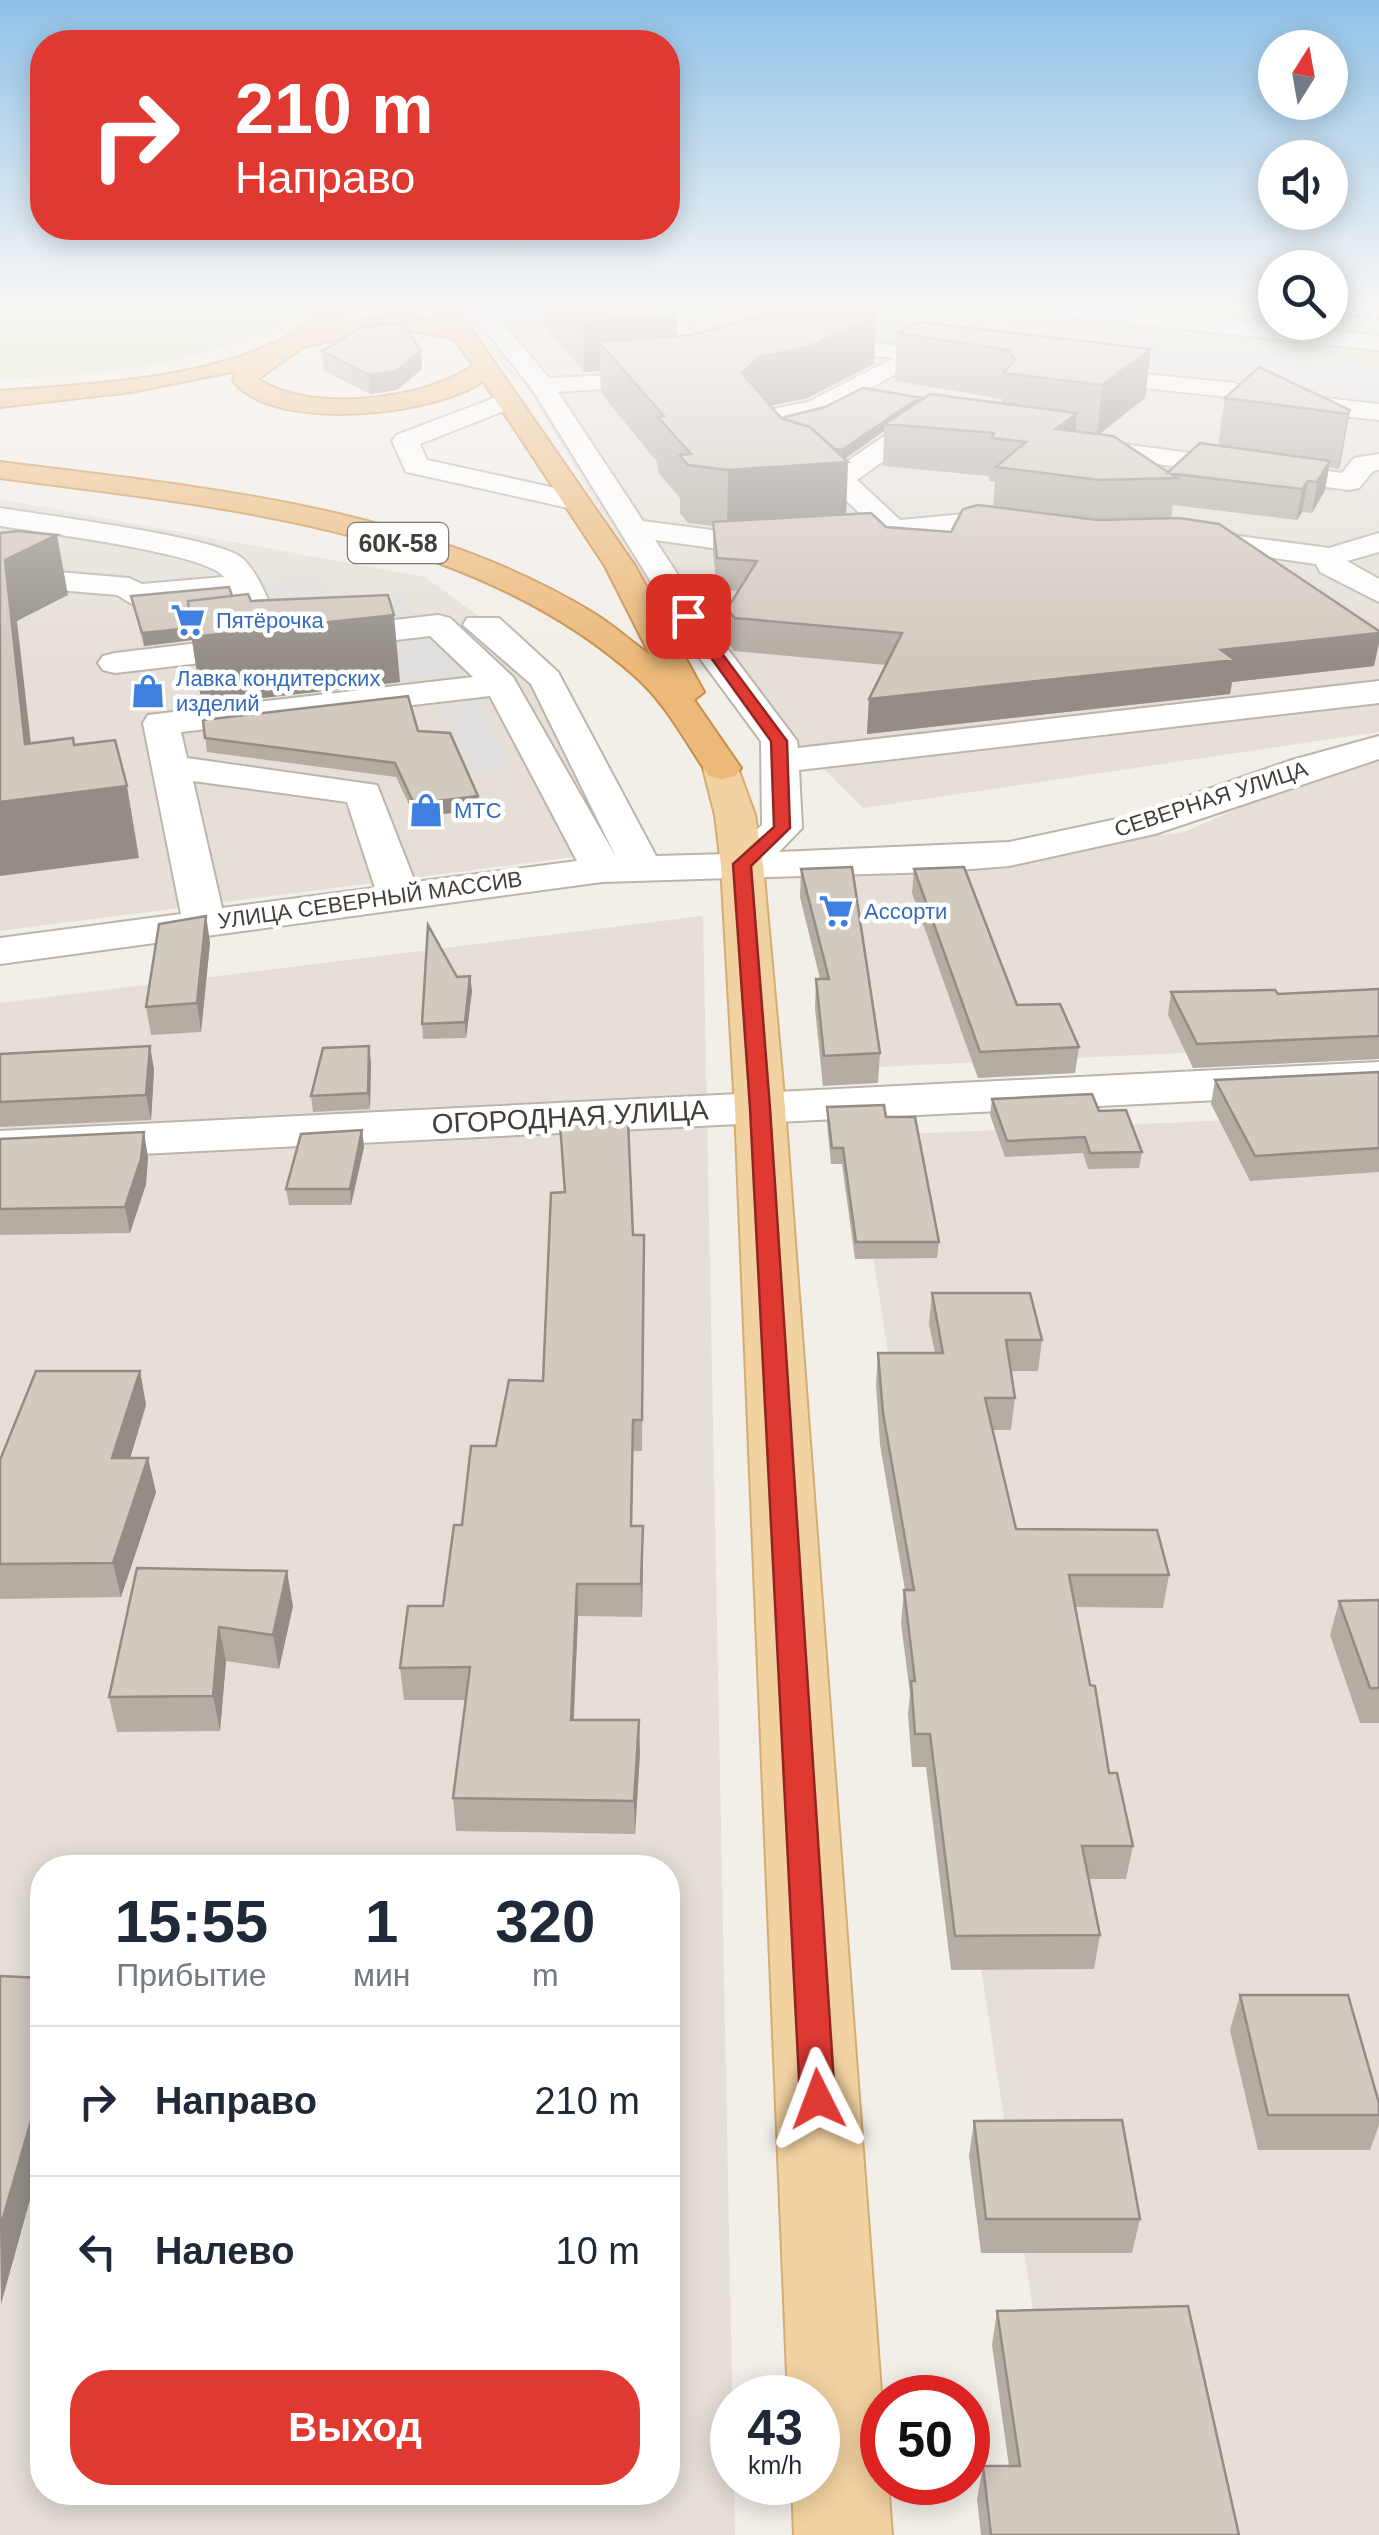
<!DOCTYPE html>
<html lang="ru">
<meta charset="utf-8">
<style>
:root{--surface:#fff;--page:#f6f6f7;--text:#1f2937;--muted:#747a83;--line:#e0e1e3;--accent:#e03932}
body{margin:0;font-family:Arial,sans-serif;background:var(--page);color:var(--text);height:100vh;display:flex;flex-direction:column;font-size:38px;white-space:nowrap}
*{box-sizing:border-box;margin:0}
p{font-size:32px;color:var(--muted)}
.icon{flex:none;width:55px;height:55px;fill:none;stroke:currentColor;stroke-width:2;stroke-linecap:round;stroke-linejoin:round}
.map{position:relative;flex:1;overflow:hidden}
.details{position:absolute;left:30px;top:1855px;width:650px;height:650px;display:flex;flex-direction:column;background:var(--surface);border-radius:40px;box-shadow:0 5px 25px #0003}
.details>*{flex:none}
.guide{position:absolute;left:30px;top:30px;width:650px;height:210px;border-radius:40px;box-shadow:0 5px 25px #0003;background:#e03932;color:#fff;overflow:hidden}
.needle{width:65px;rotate:11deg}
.controls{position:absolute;left:1258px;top:30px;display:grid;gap:20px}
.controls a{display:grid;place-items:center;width:90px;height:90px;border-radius:50%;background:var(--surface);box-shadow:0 5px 25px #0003;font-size:50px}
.speed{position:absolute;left:710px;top:2375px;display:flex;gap:20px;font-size:50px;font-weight:700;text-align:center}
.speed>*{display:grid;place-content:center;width:130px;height:130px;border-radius:50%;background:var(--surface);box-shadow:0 5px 25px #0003;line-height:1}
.speed small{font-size:25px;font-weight:400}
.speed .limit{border:15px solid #d22;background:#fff;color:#111}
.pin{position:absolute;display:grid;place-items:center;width:85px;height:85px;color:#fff;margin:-42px;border-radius:20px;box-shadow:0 5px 15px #0006}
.me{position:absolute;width:110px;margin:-55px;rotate:357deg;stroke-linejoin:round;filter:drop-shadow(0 0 8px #0008)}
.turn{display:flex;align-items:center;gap:35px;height:210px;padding:0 40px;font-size:45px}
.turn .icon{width:130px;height:130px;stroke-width:2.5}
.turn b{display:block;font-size:70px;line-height:85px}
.eta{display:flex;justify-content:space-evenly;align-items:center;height:170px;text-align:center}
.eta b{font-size:60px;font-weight:600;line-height:70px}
.cta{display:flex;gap:20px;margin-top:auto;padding:20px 40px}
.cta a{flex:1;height:115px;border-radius:40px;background:var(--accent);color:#fff;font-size:40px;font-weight:600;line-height:115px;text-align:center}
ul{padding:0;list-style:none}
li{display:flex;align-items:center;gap:30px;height:150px;padding:0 40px;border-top:2px solid var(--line)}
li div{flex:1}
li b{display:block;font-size:38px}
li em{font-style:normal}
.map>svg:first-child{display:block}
.residential{fill:#e5dfd7;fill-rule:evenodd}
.green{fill:#d3e1b6}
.parking{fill:#e1dfdd}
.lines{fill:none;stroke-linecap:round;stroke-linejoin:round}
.minor-casing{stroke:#bcb5ac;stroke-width:4}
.major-casing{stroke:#d5ad73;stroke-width:4}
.highway-casing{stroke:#ca8d4a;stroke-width:4}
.path{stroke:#bcaf9f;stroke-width:2.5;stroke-dasharray:2.5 2.5;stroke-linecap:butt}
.minor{fill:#fff;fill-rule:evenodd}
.major{fill:#f2d2a1;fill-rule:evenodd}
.highway{fill:#ecb979;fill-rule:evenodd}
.rail{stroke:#969696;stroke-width:4;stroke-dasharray:6 6;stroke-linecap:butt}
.wall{fill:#b5ada4;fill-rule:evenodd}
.shaded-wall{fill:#938d86}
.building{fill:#d2c9bf;stroke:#938d86;stroke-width:2.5}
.route{fill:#e03932;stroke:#922520;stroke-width:2.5}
.labels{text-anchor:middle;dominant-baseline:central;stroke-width:9;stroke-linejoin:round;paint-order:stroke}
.far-shop-label{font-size:22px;fill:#366cbe;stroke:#fff;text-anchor:start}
.far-street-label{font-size:22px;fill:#453e38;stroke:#fff}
.shield{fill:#fff;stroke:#7d7874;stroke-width:2.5}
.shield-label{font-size:25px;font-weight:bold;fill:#453e38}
.street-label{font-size:28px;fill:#453e38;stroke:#fff}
</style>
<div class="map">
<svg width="1379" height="2535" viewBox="0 0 1379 2535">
<rect width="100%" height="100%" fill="#f2eee8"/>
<path class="residential" d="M458,307h440l481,54v371l-516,76 -211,-210 -128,-216 -11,-3z
M0,499l425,78 97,71 113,201 -635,82z
M1379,755v289l-503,23 -60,-189 59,-3 309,-43 164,-72z
M703,916l32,1619h-735v-1532zM42,1868h626v624h-626z
M1379,1114v1421h-312l-212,-1399z"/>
<path class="green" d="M0,307h291l-12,20c-85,37 -187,50 -279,52z
M898,307h291l86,8v7l55,-2 49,4v37z
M892,309l79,9 -52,34 -83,-10z"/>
<path class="parking" d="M1113,333l266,30v42l-63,-8 -5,-7 -234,-28z
M316,576l15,31 75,-8 11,19 -140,15 -22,-51z
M433,629h30l55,39 -150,16 -22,-46z
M478,702l35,66 -41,5 -33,-67z"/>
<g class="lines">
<g class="minor-casing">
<path id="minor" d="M504,307h118l-11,7 -109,8 47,56 134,-6 3,5 -12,7 -116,8 85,129 84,11 142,-10 -39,-37 -47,-13 -38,-46 14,-14 49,-10 86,-44 -94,-9 -8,-2 -4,-5 4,-5 129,10 12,7 -109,59 -51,14 30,33 33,9 76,-52 46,2 4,6 -4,6 -32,-1 -69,50 43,40 76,-7 63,10 5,6 -5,6 -10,3 -53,-7 -249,19 -72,-10 66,100 76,101 1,7 581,-67v22l-580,67 3,58 -23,24 230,-10 122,-26 161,-56 87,-24v23l-224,75 -146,32 -76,6 -331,10 -602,82v-26l181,-24 -38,-191 5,-8 325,-38 -43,-41 -315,37 -12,-3 -5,-7 5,-7 12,-3 134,-16 -16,-42 -101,9 -15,-9 -117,-10v-18l129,11 13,6 82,-7c-16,-24 -186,-45 -224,-51v-18c42,7 218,29 242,50 20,18 29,52 39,75l157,-18 12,3 63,59 103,180 -85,-173 -68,-59 4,-7h32l59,54 98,184 74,-2 32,-29 -1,-84 -71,-96 -158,-256 -55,-70 3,-5zM490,696l87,165 -162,21 -38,-97 -190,-27 -6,-26zM193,781l154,21 28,86 -153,20z
M639,307h28l34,35 -7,9 -8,2 -69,2 -4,-5 4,-5 57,-5z
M1030,307h71l278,29v14l-338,-36z
M1073,367l162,16 16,7 128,14v16l-135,-15 -16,-8 -164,-18 -3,-5z
M507,393l13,8 -4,5 -96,38 7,16 156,34 4,6 -4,6 -10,3 -157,-35 -10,-2 -14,-31 4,-6z
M1069,437l273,36 12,-15 25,-4v16l-6,1 -14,17 -10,2 -289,-39 -4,-6z
M1179,528l150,20 50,-15v19l-32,9 32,18v23l-59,-30 -4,-8 -148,-21 -4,-6 4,-6z
M1379,1062v30l-1379,69v-30z"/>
</g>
<g class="major-casing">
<path id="major" d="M722,757l13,3 20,55 8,50 22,243 97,1297v77h6l4,53h-98l-2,-53h26v-84h-30l-53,-1290 -14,-243 -6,-50 -12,-47 6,-8z"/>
</g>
<g class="highway-casing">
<path id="highway" d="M329,307h23l-15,16 64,-7 43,6 -10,-15h22l179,259 69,126 -10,8 47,68 -6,8 -13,3 -13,-3c-23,-33 -42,-71 -72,-98 -170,-152 -421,-171 -637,-200v-16c199,25 420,44 595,152 19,12 37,28 55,41l-45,-89 -122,-185c-49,35 -209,52 -250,0l3,-10 -105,21 -131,15v-16c101,-8 252,-12 329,-84zM381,330l40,2 34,7 18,27c-51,34 -163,48 -215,13l45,-32z"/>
</g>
<path class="path" d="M716,316l38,5"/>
<use href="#minor" class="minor"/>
<use href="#major" class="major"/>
<use href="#highway" class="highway"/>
<path class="rail" d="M1260,307l15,1
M1330,313l49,5"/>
</g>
<path class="wall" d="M543,307h106l28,8v21l197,28 -67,34 -37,8 11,12 142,-20 79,5v-4l-107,-18 2,-48 254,16 -6,49 -46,36 69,39 50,-28 7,-47 125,12 -10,55 -2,4 -9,-2 -4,23 -13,23 -10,-1 -5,8 -124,-15 -2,13 203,148 -142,16 -2,12 -363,40 2,-35 17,-34 -152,-14 -7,-10v-32l11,-18 -21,-1 -4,-38v-26l-25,-3 -8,-10v-15l-22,-26 -1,-10 -56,-69 -1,-22 -16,1 -41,-49zM884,431l-1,35 106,10v5l6,1 -2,25 -42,25 -65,-5 -40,-13 -1,-55z
M322,351h99l1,18 -25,21 -27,4 -47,-24z
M131,596h101l19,5 149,81 -198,23 -10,-65 -48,6z
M203,720l215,11 60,65 1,14 -64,7 -19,-40 -189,-25z
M801,869l79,184 -2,30 -55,3 -8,-78 1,-29h4l-20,-82z
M914,869l103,136 62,42 -4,26 -97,5 -66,-185z
M206,916l4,27 -9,89 -50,3 -5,-28z
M470,976l2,15 -6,47 -43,1 -1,-15 35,-47z
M1379,989v70l-186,9 -25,-53 3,-23 107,2z
M150,1046l4,24 -3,50 -151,7v-73z
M371,1062l-1,47 -57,3 -2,-16z
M1379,1072v100l-129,9 -39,-77 4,-24z
M992,1099l107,12 43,41 -3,16 -51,1 -5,-16 -78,4 -15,-42z
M827,1107l59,10 53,125 -2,16 -82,1 -13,-95h-11l-4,-41z
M560,1124l73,111 11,30 -2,186h-9l-1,75 11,32 -1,59 -64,-1 -4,104 66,33 -5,81 -179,-3 -3,-33 12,-98h-61l-4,-32 43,-62 19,-81 34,-79 47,-65 21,-189z
M362,1130l2,17 -13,58h-62l-3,-16z
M0,1139l148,18 -2,27 -16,49 -130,2z
M932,1293l110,47 -4,31h-27l4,27 -4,32h-19l24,99 153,46 -6,33 -88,-1 34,166 24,73 -7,33h-37l11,56 -6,34 -143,1 -25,-203h-14l-4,-53 2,-20 -9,-71 3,-33h1l-25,-145 -4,-61 2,-31h57l-6,-29z
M140,1371l6,34 -16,53 26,34 -35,105 -121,2v-139z
M137,1568l156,38 -14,63 -53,-8 -6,70 -103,1 -8,-35z
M1379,1600v123h-19l-30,-88 9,-34z
M0,1976l42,2v178l-41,148z
M1240,1995l139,108v22l-9,25h-112l-28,-120z
M974,2121l166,98 -8,34h-151l-12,-97z
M997,2311l242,224h-258l-4,-36 6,-33h26l-17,-121z"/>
<path class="shaded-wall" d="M608,307h41l1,10 27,-2v50l-78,-23 1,29 -16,1 -2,-50z
M876,315l-2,49 -67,34 -49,10 -16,-35 17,-16z
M1151,349l-6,49 -48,38 5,-51z
M421,351l1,18 -25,21 -27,4 -1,-19z
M922,400l-37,24 -1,7 -43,30 1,-11 69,-47z
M1350,410l-10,55 -2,4 10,-55z
M1077,413l-4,42 -17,-26z
M1330,461l-5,29 -13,23 5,-31z
M848,462l-2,58 -119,8 1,-58z
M1308,481l-6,31 -5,8 5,-31z
M57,535l11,60 -51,26 20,176 90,-11 12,72 -139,18v-74l25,-58 -20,-184z
M394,615l6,67 -198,23 -10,-65 -48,6 -2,-13 100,-11z
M1379,633v10l-5,23 -142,16 -2,12 -363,40 2,-35 352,-49z
M478,796l1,14 -64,7 -1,-13z
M206,916l4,27 -9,89 -4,-29z
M470,976l2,15 -6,47 -1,-16z
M150,1046l4,24 -3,50 -5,-25z
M369,1046l2,16 -1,47 -2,-16z
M362,1130l2,17 -13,58 -1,-16z
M144,1132l4,25 -2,27 -16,49 -5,-26z
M140,1371l6,34 -26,87 -8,-34z
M148,1458l8,34 -35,105 -8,-34z
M643,1526v32l-1,59 -1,-33z
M287,1571l6,35 -14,63 -6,-34z
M577,1584l1,32 -6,136 -1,-32z
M219,1627l7,34 -6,70 -7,-35z
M639,1720l1,33 -5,81 -1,-33z
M37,2100l5,16v40l-41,148 -1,-76z"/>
<path class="building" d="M569,307l99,1 9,7 -95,7z
M793,307h26l57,8 -68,32 -49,10 -17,16 40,46 28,8 38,35 -120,8 -40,-5 -9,-10 12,-1 -34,-38h7l-65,-74 93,-7z
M920,322l231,27 -49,36 -98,-12 11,-14 -7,-9 -111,-17z
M403,323l18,28 -25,20 -27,4 -47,-24 42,-25z
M1259,367l91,43 -2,4 -123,-16z
M863,388l60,10 -12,5 -69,47 -7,-1 -25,-22 -29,-9 44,-11z
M930,394l147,19 -21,16 57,7 64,42 -78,2 -103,-13 30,-25 -34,-4 2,-5 -109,-9z
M1200,443l130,18 -13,21 -9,-1 -6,8 -135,-16z
M978,505l119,15 82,-2 40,6 160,107v2l-158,17 14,10 -366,39 33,-66 -167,-15 -8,-9 30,-48 -40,-3 -4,-36 158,-9 15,14 65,5 12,-23z
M18,531l39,4 -52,25 20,184 48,-6 1,7 41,-5 12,46 -127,16v-269z
M229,587l3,9 -44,5 3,27 -49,5 -11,-37z
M248,594l3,7 137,-6 6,20 -202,22 -4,-36z
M408,696l10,35 32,2 28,63 -64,8 -19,-41 -190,-25 -2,-18z
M852,867l28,186 -56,3 -8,-77h13l-28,-110z
M964,867l53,138 43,-1 19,43 -99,5 -66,-183z
M206,916l-9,87 -51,4 13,-83z
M428,925l29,52 13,-1 -5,46 -43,2z
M1379,989v47l-182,8 -26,-52 104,-2 3,4z
M150,1046l-4,49 -146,7v-48z
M369,1046l-1,47 -57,3 12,-48z
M1379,1072v76l-124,8 -40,-76z
M1092,1094l7,17 27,-1 16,42 -52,1 -5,-16 -78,4 -15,-42z
M884,1105l2,12h29l24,125h-83l-13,-94h-11l-5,-41z
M628,1121l5,114h11l-2,185h-9l-2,106h12l-2,58h-64l-6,136h68l-5,81 -181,-3 17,-131 -70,1 8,-62h35l11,-81h8l9,-79h25l13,-66 34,1 8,-188 14,-1 -5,-68z
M362,1130l-12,59h-64l15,-55z
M144,1132l-3,27 -16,48 -125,2v-70z
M932,1293h98l12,47h-36l9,58h-30l31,131 141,1 12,45h-100l21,110 5,1 14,87h8l16,73h-51l18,89 -145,1 -25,-202h-15l-4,-53h4l-11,-91h10l-31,-177 -5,-60h65z
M36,1371h104l-28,87h36l-35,105 -113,1v-104z
M137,1568l150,3 -14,64 -54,-8 -6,69 -104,1z
M1379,1600v88h-9l-31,-87z
M0,1976l42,2v122h-5l-37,128z
M1240,1995h108l31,108v12h-111z
M1122,2120l18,99h-154l-12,-98z
M1188,2306l51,229h-248l-8,-69h37l-23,-155z"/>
<linearGradient id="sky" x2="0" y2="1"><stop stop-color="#90c2e8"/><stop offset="0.46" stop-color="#f9f7f5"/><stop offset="1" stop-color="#f9f7f5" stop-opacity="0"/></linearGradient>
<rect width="1379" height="662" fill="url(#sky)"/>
<path class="route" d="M688,612l4,1 95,128 3,87 -39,38 19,242 65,991 -5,11 -12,5 -12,-5 -6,-11 -50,-991 -17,-244 41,-37 -3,-86 -90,-125z"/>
<defs>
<g id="supermarket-bare" transform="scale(2.7)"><path d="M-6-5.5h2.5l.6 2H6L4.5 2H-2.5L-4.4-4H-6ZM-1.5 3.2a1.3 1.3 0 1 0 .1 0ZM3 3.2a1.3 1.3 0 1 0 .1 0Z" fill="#3f7fe0" stroke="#fff" stroke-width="2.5" paint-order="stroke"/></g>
<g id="shop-bare" transform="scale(2.7)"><path d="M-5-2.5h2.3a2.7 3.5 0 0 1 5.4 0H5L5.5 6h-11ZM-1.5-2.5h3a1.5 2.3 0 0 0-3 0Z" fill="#3f7fe0" stroke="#fff" stroke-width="2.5" paint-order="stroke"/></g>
</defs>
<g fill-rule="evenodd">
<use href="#supermarket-bare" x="188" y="620"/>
<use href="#shop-bare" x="148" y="691"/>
<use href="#shop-bare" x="426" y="810"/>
<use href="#supermarket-bare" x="836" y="911"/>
</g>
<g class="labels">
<g class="far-shop-label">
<text x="216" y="620">Пятёрочка</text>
<text x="176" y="678">Лавка кондитерских<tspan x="176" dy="25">изделий</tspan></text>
<text x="454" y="810">МТС</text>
<text x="864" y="911">Ассорти</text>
</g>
<g class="far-street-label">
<text transform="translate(1211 799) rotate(-18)">СЕВЕРНАЯ УЛИЦА</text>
<text transform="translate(370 900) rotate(-8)">УЛИЦА СЕВЕРНЫЙ МАССИВ</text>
</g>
<rect class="shield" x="348" y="523" width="100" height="40" rx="8"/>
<g class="shield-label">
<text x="398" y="543">60К-58</text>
</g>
<g class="street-label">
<text transform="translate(570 1117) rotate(-3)">ОГОРОДНАЯ УЛИЦА</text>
</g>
</g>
</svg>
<div class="controls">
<a><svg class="needle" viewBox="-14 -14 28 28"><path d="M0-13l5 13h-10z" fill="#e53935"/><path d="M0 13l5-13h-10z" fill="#747a83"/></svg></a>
<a><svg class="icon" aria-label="sound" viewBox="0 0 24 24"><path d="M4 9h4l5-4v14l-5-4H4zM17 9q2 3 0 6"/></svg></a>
<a><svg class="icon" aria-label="search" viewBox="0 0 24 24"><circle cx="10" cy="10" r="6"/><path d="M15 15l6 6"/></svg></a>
</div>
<div class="speed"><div>43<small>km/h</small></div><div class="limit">50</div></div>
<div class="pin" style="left:688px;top:616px;background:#d93025"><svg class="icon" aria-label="arrive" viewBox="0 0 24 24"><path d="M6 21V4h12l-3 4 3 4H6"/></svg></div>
<svg class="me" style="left:818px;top:2099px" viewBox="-20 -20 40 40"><path d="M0-17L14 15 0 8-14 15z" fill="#e03932" stroke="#fff" stroke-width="4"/></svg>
<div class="guide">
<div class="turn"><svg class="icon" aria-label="right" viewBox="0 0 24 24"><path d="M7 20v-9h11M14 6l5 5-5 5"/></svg><div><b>210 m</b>Направо</div></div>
</div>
<section class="details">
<div class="eta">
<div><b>15:55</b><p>Прибытие</p></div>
<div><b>1</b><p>мин</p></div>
<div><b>320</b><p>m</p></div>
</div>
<ul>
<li><svg class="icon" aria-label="right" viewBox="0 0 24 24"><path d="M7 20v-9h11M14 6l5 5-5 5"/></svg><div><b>Направо</b></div><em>210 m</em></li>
<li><svg class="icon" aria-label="left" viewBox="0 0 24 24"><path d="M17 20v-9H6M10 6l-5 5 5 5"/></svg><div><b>Налево</b></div><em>10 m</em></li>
</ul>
<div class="cta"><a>Выход</a></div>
</section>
</div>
